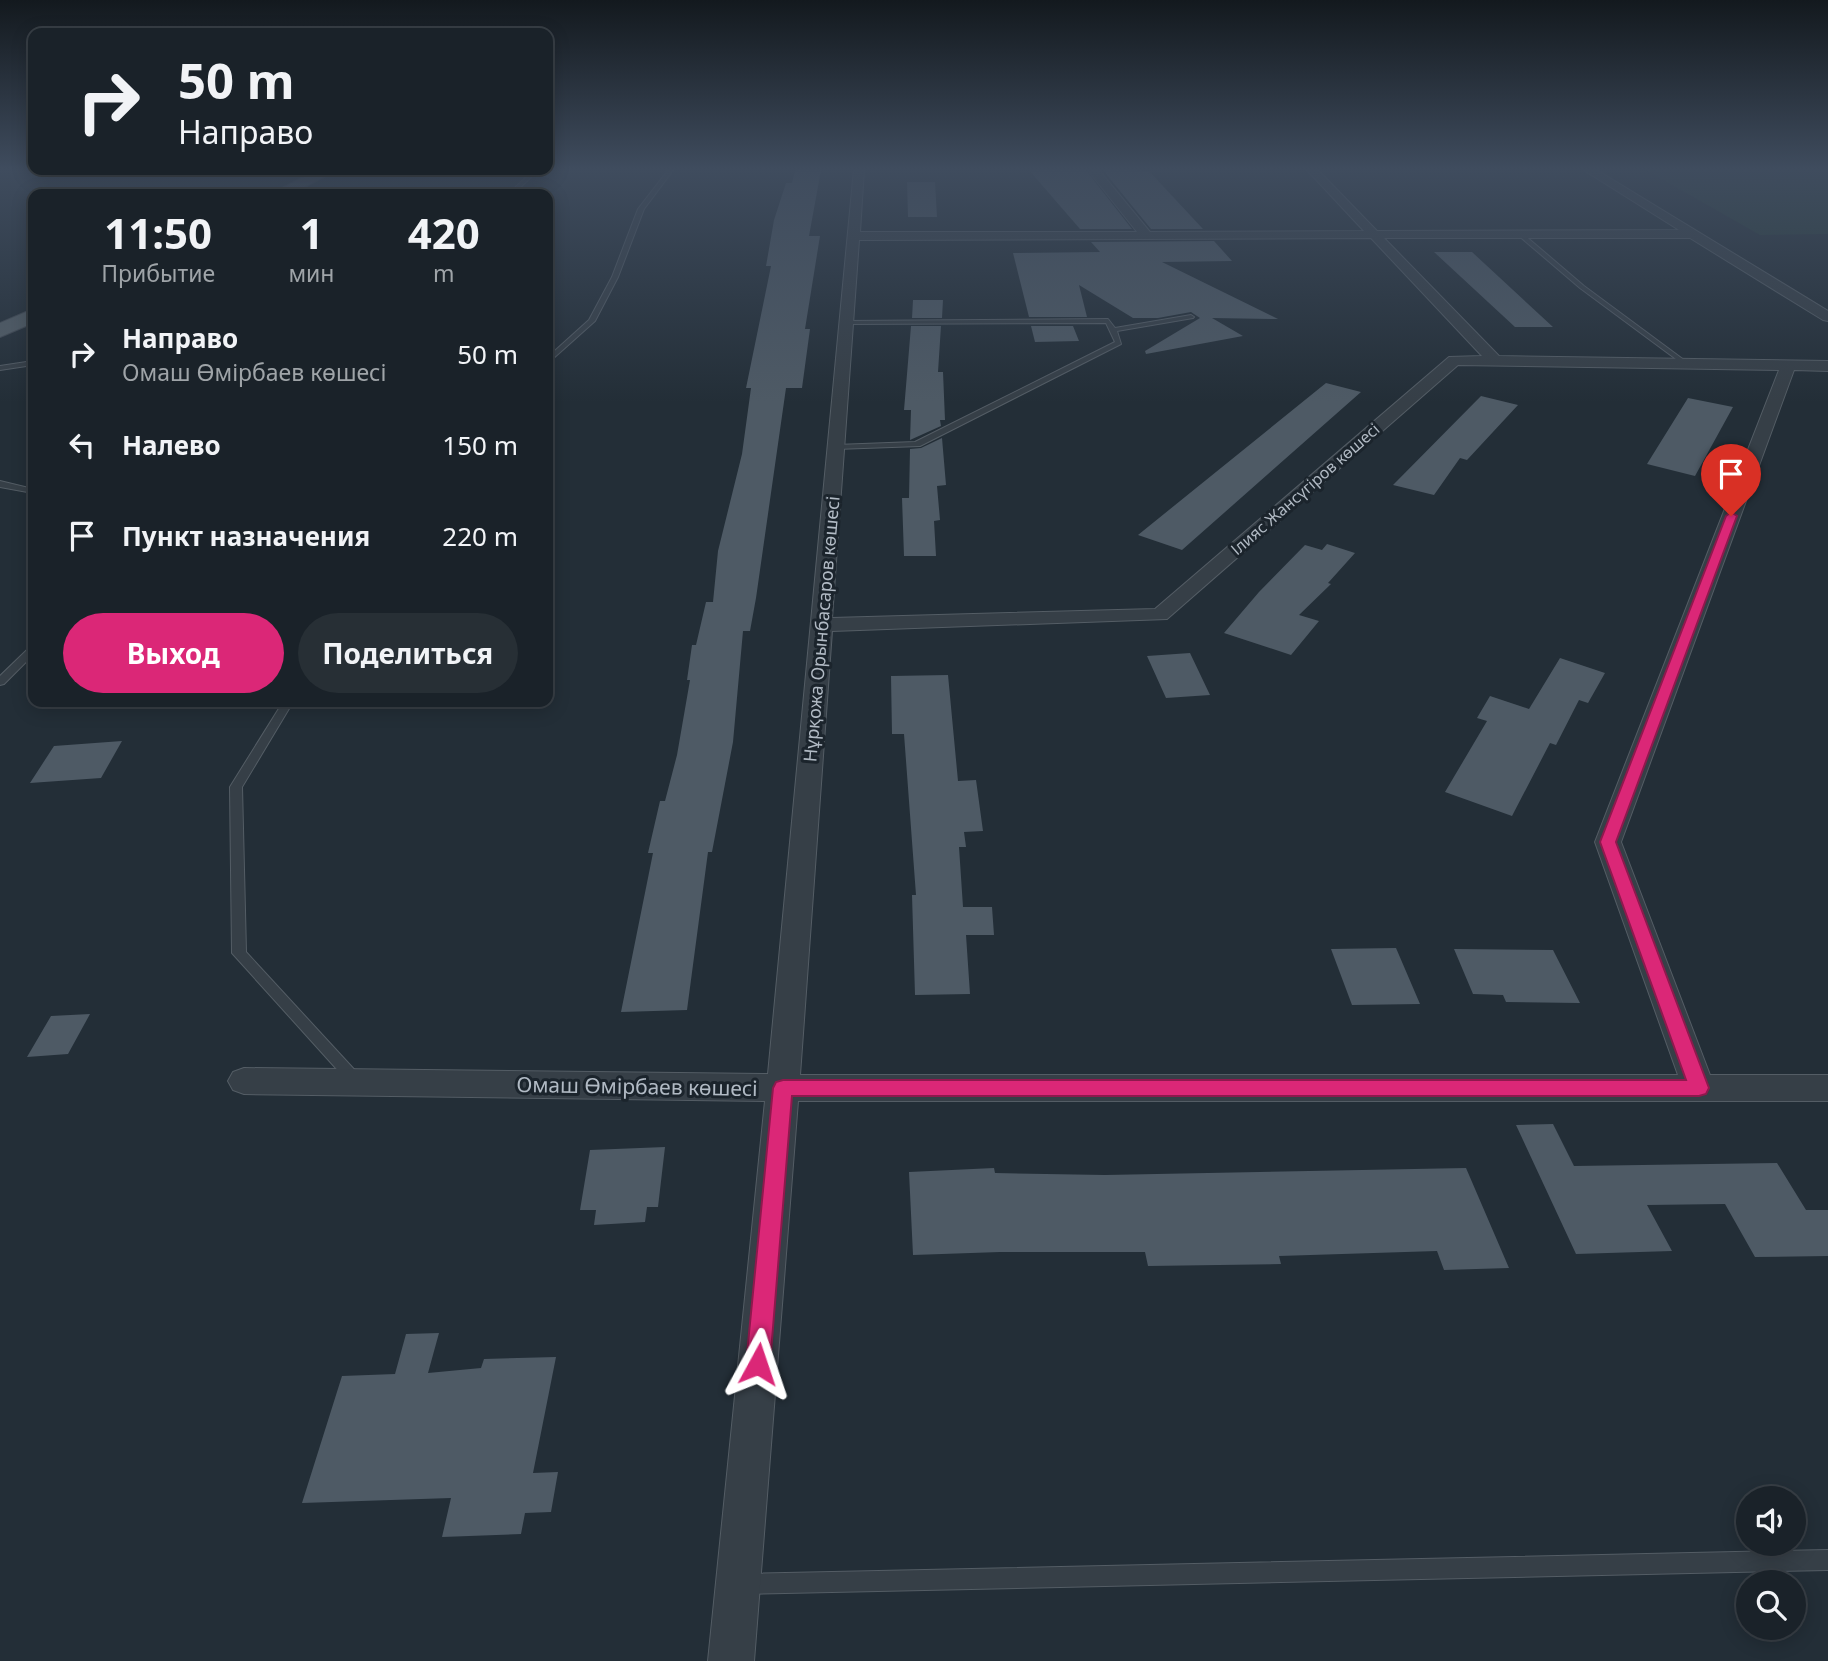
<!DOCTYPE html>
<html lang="ru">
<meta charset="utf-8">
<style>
:root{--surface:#1a2229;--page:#272f35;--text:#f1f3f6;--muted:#9fa4a8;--line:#383f46;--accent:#db2777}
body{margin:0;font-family:"Noto Sans",sans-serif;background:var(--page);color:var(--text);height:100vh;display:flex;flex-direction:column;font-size:26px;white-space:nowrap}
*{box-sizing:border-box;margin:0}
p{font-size:23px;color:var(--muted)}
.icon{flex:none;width:38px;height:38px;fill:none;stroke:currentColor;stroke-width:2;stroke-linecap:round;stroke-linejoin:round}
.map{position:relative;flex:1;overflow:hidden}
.details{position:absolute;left:28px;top:189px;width:525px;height:518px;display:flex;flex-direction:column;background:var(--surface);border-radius:14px;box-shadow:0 4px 18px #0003,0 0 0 2px var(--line)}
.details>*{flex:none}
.guide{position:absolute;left:28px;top:28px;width:525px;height:147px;border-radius:14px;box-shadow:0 4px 18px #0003,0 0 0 2px var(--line);background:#1a2229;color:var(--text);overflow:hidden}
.controls{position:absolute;left:1736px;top:1486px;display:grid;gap:14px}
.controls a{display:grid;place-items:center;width:70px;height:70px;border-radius:50%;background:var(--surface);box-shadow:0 4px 18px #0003,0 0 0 2px var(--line);font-size:35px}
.pin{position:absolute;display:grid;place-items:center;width:60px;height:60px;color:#fff;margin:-72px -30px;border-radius:50% 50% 50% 0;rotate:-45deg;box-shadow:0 0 7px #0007}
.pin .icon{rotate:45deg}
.me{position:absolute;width:77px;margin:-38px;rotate:5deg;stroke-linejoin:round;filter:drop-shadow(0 0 5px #0008)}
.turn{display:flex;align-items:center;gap:24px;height:147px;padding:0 35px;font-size:32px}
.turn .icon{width:91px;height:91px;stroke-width:2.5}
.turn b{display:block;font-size:49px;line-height:60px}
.eta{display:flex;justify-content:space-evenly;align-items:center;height:119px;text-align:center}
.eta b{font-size:42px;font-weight:700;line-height:49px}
.button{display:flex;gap:14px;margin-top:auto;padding:14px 35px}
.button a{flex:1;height:80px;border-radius:42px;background:var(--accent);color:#fff;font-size:28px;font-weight:700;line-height:80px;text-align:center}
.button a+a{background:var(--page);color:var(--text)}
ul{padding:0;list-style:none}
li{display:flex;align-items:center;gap:21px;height:91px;padding:0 35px}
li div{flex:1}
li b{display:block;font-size:26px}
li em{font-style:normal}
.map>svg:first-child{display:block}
.green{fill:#273c3a}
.building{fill:#4e5a65}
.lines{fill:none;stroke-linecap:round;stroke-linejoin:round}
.lane-casing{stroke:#545d65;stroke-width:2}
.street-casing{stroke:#545d65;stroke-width:2}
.primary-casing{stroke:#424b54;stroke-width:2}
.lane{fill:#363f47;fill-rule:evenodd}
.street{fill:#363f47;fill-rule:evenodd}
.primary{fill:#545f67;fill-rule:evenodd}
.route{fill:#db2777;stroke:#8e194d;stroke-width:2}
.labels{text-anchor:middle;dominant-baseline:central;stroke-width:6;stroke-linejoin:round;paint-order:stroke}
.far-street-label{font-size:16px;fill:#b1bac4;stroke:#1b242c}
.street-label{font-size:18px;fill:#b1bac4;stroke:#1b242c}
.near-street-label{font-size:21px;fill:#b1bac4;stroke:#1b242c}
</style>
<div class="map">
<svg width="1828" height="1661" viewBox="0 0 1828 1661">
<rect width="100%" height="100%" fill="#232e37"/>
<path class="green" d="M1644,169h184v65l-68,1z"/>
<path class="building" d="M1028,169h57l47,60h-52z
M1102,169l47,2 54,58h-52z
M795,170h26l-12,66h11l-15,93h5l-8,59h-16l-30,210 -6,33h-7l-10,111 -21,110h-4l-21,158 -66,2 32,-159h-5l12,-52h5l12,-46 13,-75h-3l5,-35h4l10,-43h7l5,-51 24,-97 9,-66h-5l25,-122h-5l8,-46 12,-37h6z
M907,182h28l2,35h-29z
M1214,241l18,20 -70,1 116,57 -66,-1 31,18 -97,18 -1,-3 55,-33 -9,-6 -33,6h-25l-54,-33 8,32h-58l-16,-64 87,-1 -9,-10z
M1434,252h38l81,75h-38z
M913,300h30l-1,18h-30z
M911,326h30l-3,46h5l2,48h-5l1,6 -31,14 1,-30h-7z
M1031,326h42l6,15 -44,1z
M1326,383l35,9 -179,158 -44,-15z
M1481,396l37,9 -51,55 -7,-2 -26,37 -41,-10z
M1688,398l45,9 -38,69 -48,-12z
M942,438l4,47 -9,1 3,34 -6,1 2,35h-32l-2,-58h7l1,-49 11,-1z
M1327,544l28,9 -27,30 3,1 -32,31 20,6 -28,34 -67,-22 35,-41 46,-47 17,5z
M1190,653l20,42 -44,3 -19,-42z
M1560,658l45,15 -17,30 -9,-3 -23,45 -6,-2 -38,73 -67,-24 42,-71 -10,-3 13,-22 39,13z
M948,675l10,106 18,-1 7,51 -19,1 2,15h-7l4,60h29l2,28h-28l4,59 -55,1 -3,-100h4l-12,-161h-12l-1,-58z
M122,741l-21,37 -71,5 24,-37z
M1396,948l24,56 -68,1 -21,-56z
M1454,949l99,1 27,53 -74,-1 -3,-7 -30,-1z
M90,1014l-22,40 -41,3 24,-41z
M1553,1124l21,42 203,-3 29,47h22v46l-73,1 -30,-53 -78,1 25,46 -96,3 -60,-129z
M665,1147l-7,60h-11l-2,15 -51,3 2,-15h-16l10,-60z
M994,1168l1,5 110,2 361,-7 43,100 -65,2 -7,-19 -158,5 2,8 -133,2 -3,-14h-145l-87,3 -4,-83z
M439,1333l-11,40 53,-5 3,-9 72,-2 -23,116 25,-1 -7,40 -26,1 -4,21 -79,3 9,-39 -149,5 40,-127 53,-2 11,-40z"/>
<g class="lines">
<g class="lane-casing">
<path id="lane" d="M669,169h5l-30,40 -26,68 -23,44 -47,42v-6l41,-37 23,-43 26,-68z
M534,170h5l-26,24h-5z
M1518,233h4l62,53 104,77v2h-4l-104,-77 -62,-53z
M1191,315l3,2 -1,1 -76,13 4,13 -201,102 -84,3 -4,-2 4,-2 79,-3 200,-100 -9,-19 -260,1 -3,-2 1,-1 264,-2 7,9z
M33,361v4l-33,5v-4z
M0,481l33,8v4l-33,-6z
M33,647v8l-29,29 -4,1v-9l29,-28z
M283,702h10l-51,85 4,165 116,126 3,4 -3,4 -5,2 -5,-2 -120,-133 -2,-166z
M1828,1550v20l-1083,24 -7,-3 -3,-7 3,-7 7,-3z"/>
</g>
<g class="street-casing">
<path id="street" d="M854,169h10l-4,63h277l-50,-63h11l52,63 214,-1 -58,-62h11l60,62 302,-1 -97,-61h13l233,142v10l-5,-1 -133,-82h-306l115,118 329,5v10l-34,-1 -173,472 89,233h118v26h-1030l-44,560h-46l57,-560 -521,-7 -11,-4 -5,-9 5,-9 11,-4 524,6zM1371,238l111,118 -33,1 -294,252 -323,9 27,-378zM1458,365l321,5 -184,472 83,233h-878l32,-444 335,-12z"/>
</g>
<g class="primary-casing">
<path id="primary" d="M317,170h20l-46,24h-20z
M33,309v14l-33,14v-14z"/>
</g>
<use href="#lane" class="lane"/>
<use href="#street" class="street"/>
<use href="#primary" class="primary"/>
</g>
<linearGradient id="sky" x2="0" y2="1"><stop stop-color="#13191e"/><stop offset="0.42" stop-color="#3f4c5e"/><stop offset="1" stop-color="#3f4c5e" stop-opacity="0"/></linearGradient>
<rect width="1828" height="402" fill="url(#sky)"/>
<path class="route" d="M1731,512l6,4 -121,326 93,246 -3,6 -7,2h-907l-22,268 -4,8 -8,3 -8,-3 -4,-8 27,-276 3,-6 7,-2h903l-86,-238 126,-326z"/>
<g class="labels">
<g class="far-street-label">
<text transform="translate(1305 489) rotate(-41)">Ілияс Жансүгіров көшесі</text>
</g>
<g class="street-label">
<text transform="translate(821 629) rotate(-85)">Нұрқожа Орынбасаров көшесі</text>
</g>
<g class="near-street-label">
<text transform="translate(637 1086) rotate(1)">Омаш Өмірбаев көшесі</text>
</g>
</g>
</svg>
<div class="controls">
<a><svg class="icon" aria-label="sound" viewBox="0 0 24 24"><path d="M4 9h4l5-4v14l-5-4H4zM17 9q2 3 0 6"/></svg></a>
<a><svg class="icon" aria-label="search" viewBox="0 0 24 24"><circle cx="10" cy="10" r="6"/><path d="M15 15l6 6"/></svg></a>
</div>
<div class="pin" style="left:1731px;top:516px;background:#d93025"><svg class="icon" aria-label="arrive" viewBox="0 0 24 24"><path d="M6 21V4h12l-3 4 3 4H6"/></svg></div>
<svg class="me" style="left:758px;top:1364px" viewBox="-20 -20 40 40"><path d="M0-17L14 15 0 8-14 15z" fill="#db2777" stroke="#fff" stroke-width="4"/></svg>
<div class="guide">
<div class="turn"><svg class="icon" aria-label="right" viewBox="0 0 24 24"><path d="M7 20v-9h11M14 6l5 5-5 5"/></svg><div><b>50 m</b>Направо</div></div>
</div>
<section class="details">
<div class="eta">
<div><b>11:50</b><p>Прибытие</p></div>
<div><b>1</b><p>мин</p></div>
<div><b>420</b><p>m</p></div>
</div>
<ul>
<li><svg class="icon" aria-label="right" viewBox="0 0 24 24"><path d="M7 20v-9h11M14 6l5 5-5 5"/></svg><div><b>Направо</b><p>Омаш Өмірбаев көшесі</p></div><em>50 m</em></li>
<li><svg class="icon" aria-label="left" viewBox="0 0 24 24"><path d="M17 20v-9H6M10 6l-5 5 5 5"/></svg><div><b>Налево</b></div><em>150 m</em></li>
<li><svg class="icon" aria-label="arrive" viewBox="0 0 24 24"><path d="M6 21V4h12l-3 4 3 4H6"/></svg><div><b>Пункт назначения</b></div><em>220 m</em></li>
</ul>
<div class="button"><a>Выход</a><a>Поделиться</a></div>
</section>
</div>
